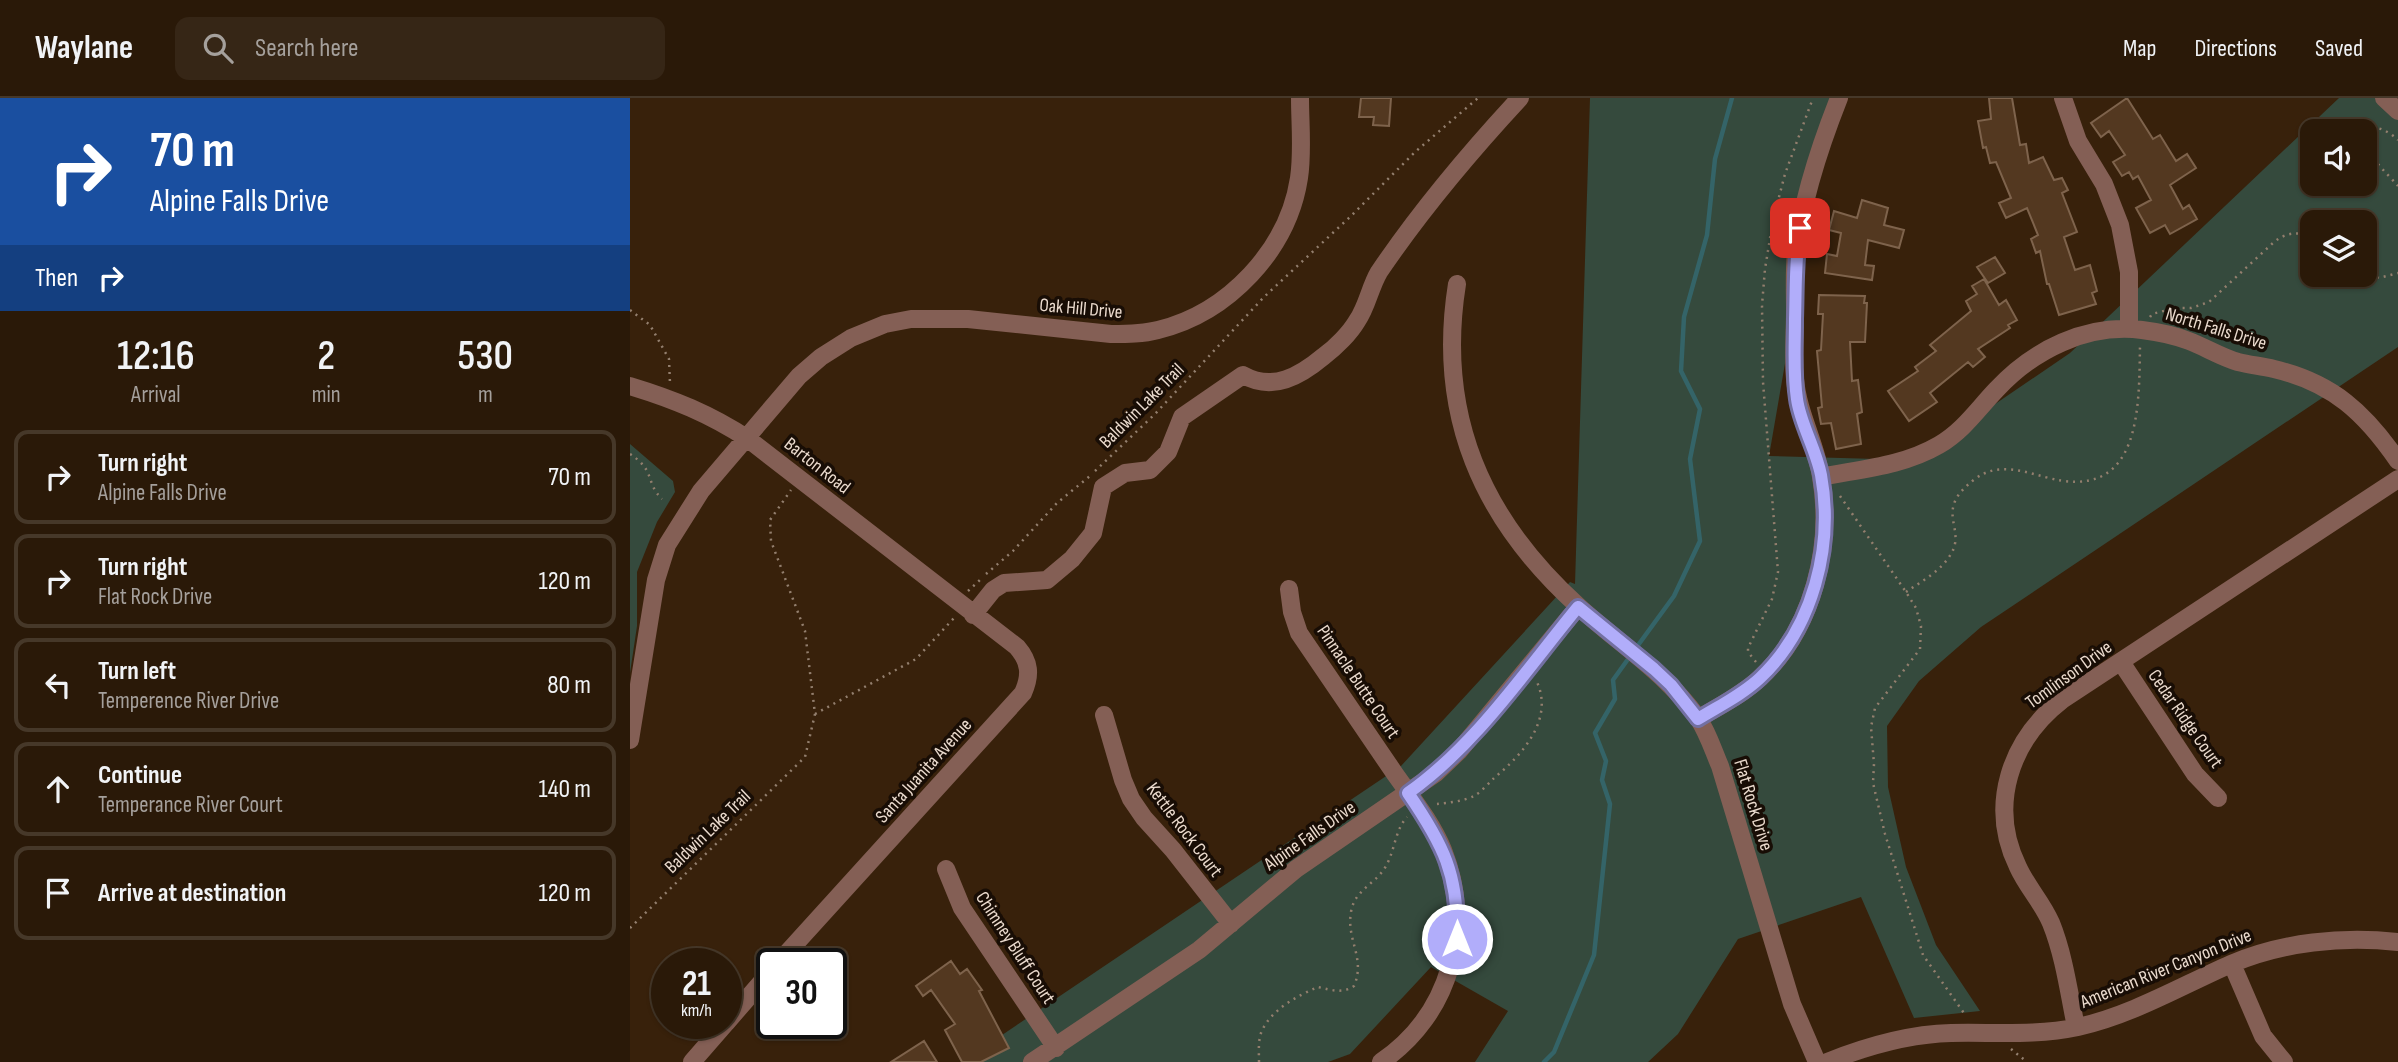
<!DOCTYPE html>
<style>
:root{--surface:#2a1908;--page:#362616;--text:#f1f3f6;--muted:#a5a09c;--line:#463829}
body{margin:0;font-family:"Sofia Sans Condensed",sans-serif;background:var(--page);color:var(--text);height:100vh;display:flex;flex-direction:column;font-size:26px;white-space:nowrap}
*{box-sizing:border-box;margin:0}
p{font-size:23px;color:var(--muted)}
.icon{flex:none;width:38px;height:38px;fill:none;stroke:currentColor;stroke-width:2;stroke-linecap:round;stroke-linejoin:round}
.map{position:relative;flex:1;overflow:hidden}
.side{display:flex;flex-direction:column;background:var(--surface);width:630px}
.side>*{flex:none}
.top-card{background:#1a4fa0;color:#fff;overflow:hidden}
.controls{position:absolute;left:1670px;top:21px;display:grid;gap:14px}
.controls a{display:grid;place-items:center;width:77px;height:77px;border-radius:14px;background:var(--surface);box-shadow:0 2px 5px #0004,0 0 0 2px var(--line);font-size:35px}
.speed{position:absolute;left:21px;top:850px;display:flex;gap:14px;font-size:35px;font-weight:700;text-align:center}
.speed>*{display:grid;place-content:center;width:91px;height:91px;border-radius:50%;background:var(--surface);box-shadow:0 2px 5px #0004,0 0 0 2px var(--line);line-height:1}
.speed small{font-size:18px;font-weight:400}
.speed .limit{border:4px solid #111;border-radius:10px;background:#fff;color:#111}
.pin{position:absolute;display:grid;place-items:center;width:60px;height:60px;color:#fff;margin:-30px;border-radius:14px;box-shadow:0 4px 10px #0006}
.me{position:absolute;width:77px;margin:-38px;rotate:0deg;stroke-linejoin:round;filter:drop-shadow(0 0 5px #0008)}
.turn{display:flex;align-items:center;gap:24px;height:147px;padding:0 35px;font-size:32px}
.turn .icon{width:91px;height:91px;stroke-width:2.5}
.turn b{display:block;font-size:49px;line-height:60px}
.then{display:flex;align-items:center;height:66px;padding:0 35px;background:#0003;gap:14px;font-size:26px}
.eta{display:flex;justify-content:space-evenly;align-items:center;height:119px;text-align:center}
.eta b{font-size:42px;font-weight:600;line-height:49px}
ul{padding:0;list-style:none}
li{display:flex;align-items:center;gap:21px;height:94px;margin:0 14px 10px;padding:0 21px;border:4px solid var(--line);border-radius:14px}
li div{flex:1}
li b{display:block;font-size:26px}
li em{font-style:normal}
header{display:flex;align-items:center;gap:42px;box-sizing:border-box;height:98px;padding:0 35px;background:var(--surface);border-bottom:2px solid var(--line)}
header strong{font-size:33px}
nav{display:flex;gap:38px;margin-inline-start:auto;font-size:24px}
.search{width:490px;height:63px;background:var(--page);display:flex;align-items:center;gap:18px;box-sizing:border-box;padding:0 24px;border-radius:14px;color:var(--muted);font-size:26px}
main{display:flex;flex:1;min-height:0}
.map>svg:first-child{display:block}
.green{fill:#354a3d;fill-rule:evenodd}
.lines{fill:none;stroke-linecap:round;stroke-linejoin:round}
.stream{stroke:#346468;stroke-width:4.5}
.building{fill:#533820;stroke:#7e634c;stroke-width:2}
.path{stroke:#937f6e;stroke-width:2.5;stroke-dasharray:2 5;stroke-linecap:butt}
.minor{stroke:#845f55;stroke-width:18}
.route-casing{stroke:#7370a2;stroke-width:18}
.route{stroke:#b1adfa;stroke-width:12}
.labels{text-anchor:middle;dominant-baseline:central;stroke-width:7;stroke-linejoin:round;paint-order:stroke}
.street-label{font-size:19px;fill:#ebdbce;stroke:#180d05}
</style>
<header>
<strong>Waylane</strong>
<div class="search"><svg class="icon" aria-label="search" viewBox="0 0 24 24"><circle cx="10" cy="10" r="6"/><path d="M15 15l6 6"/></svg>Search here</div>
<nav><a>Map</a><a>Directions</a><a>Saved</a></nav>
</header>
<main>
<section class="side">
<div class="top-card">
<div class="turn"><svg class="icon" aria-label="right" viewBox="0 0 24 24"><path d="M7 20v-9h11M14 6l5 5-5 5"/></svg><div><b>70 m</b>Alpine Falls Drive</div></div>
<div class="then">Then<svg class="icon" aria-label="right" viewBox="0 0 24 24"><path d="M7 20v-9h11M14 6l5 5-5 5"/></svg></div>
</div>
<div class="eta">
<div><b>12:16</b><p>Arrival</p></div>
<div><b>2</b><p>min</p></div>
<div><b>530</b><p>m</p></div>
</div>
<ul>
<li><svg class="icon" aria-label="right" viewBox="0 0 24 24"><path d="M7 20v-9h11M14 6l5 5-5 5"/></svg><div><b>Turn right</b><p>Alpine Falls Drive</p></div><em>70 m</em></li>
<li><svg class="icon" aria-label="right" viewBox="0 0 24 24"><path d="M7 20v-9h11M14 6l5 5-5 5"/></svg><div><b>Turn right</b><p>Flat Rock Drive</p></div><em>120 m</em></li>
<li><svg class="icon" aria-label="left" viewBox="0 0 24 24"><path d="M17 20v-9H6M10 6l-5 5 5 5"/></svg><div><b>Turn left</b><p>Temperence River Drive</p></div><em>80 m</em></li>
<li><svg class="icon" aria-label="ahead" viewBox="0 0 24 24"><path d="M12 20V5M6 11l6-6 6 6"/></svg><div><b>Continue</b><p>Temperance River Court</p></div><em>140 m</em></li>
<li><svg class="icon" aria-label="arrive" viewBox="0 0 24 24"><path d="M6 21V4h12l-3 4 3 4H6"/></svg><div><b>Arrive at destination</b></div><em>120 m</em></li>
</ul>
</section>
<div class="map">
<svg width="1768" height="964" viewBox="0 0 1768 964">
<rect width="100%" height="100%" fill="#38210b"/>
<path class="green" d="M960,0h241l-62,358 144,4 157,-107 269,-255h39l20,18v231l-417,280 -62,54 -32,45 1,61 18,80 30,78 44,66 -66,7 -53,-121 -123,42 -60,95 -30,28h-173l33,-51 -77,-44 -81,87 -22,8h-366l439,-296 169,-184 5,2zM1682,33h52v53h-52zM1682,124h52v53h-52z
M0,346l43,37 2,11 -18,30 -20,50v54l-7,47z"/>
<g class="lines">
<path class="stream" d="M1006,550l38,-52 26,-55 -10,-82 10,-50 -19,-38 3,-54 23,-82 8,-76 17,-61
M914,964l10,-10 40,-97 16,-151 -8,-24 4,-19 -11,-28 20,-34 -2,-19 18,-25"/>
</g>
<path class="building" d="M731,0h30l-2,28 -16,-1 1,-8h-15z
M1359,0h23l8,47 6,-1 3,19 14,-6 11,23 8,-2 6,12 -6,3 15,39 -13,5 11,33 15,-5 7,26 -5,2 4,11 -37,11 -10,-31h-2l-7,-33 -4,2 -5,-14 7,-4 -11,-27 -21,10 -7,-15 12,-5 -15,-36 -6,1 -4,-16 -3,1 -5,-27 13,-2z
M1497,0l26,41 7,-4 16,26 11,-7 9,14 -26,17 13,24 6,-4 8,14 -27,15 -5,-9 -15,8 -14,-25 15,-8 -13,-24 -5,3 -4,-7 -7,4 -9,-14 12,-7 -16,-24 -8,6 -10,-14z
M1232,102l26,8 -4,17 20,5 -5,18 -31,-8 -3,25 9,1 -2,14 -47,-7 2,-19 10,2 4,-23 -12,-3 5,-19 23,7z
M1365,159l10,16 -17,10 -11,-16z
M1354,181l15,26 7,-5 11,20 -9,5 2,3 -32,21 7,8 -12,10 -5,-5 -38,31 7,9 -28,19 -21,-30 30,-20 -3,-4 21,-16 -6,-6 41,-34 -5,-10 11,-7 -5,-8z
M1189,197l46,1 -1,7h3l-2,39h-15l2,39 6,-1 4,32 -5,2 4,30 -25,5 -5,-26 -10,1 -3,-16 4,-1 -5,-56 4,-1 2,-36h-5z
M321,863l9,13 7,-5 15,21 -3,1 30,57 -28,14h-19l-17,-32 10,-6 -24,-34 -8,6 -7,-10z
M294,943l13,21h-46z"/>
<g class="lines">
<path class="path" d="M1734,41c6,-20 24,-8 34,1
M1734,42c5,18 22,32 34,46
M1734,174l15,6 19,-5
M0,212l20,15 19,34 1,25
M1520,219l2,-3 23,-6h16l18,-6 65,-60c13,-10 22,-10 38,-6
M0,356c26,17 15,28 32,45
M465,373l60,-57 109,-117 87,-81 64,-64 63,-54
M1210,398l66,96 10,16 5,18 -1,23 -45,59 -4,19 3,37 -1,19 12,51 38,121 43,61
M356,476l27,-23 44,-48 33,-27
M338,493l13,-12
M1276,494c16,-11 35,-21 45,-38 16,-27 -19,-43 24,-75 22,-17 47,-8 70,-2 96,27 94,-67 95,-132
M1126,564l-8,-10v-4l24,-49 6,-27 -15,-190 -1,-77 3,-36 8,-49 12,-46 28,-76
M185,616l101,-55 38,-41
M807,706c11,-1 27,-3 37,-8 7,-4 14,-12 20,-18 28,-23 60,-58 43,-96
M0,830l175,-171 10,-43 -10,-83 -34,-90 -1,-21 21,-30
M1381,951l16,13
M629,964c0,-9 -1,-20 2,-29 9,-23 36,-37 57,-46 14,3 24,7 36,-1 12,-28 -8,-46 -3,-74 3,-22 25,-28 35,-46 9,-16 9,-36 21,-49"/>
<path class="minor" d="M1433,0l15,43 26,43 16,41 9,47v57
M1754,0l14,13
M827,186c-21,131 25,235 121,322 41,38 87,66 120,112 10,15 15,32 22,48l72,238 25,58
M0,288c43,13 80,28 118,53l269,208c13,15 14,28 6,46l-246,271
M1191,379c40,-8 82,-11 118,-32 24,-14 38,-35 57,-55 37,-40 91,-67 146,-60 16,2 32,5 47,11 16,6 32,16 49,21 12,3 24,4 36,7 59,14 91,44 124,92
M659,491l3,23 7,21c32,47 64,94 96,141 17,24 37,49 48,76 31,78 8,164 -62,212
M343,517l20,-25 11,-7 43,-3 25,-21 21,-26 10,-46 22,-14 25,-3 18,-18 14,-35 61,-42c30,17 57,1 81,-19 12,-9 26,-23 33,-35 10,-14 13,-34 22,-49 42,-62 90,-119 141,-174
M1491,564l74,112 23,24
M474,617l19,65 8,19 13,19 29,32 58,74
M1068,621c21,-13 44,-24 62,-41 53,-49 73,-132 61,-201 -5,-34 -23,-63 -26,-98 -2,-22 0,-46 0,-69 0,-19 -1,-39 1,-58 6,-52 24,-106 43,-154
M0,642l26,-160 11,-35 34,-54 98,-115 22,-19 30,-19 34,-14 26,-5h57l143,15c16,0 32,0 47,-4 70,-17 130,-80 141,-152 4,-26 1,-54 1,-80
M316,771l16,39 94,140
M1602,866l31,72 21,26
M96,925l46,-53
M1446,929c-7,-34 -12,-72 -25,-104 -9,-21 -24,-36 -33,-56 -30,-61 -8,-127 44,-167l336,-221
M62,964l33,-38
M402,964l167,-112 97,-81 140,-96 23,-22 119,-144
M1197,964c40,-16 81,-28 124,-29 43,-1 85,3 127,-6 54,-12 103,-41 153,-63 52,-22 111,-28 167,-22"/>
</g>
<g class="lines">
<g class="route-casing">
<path id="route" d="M827,841c2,-64 -14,-95 -49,-146 67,-47 118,-123 170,-186l76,62 17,16 27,34c21,-13 44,-24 62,-41 53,-50 74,-132 61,-203 -5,-26 -21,-52 -24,-76 -4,-26 -2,-53 -2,-80 1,-31 0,-60 5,-91"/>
</g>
<use href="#route" class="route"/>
</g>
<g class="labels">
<g class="street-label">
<text transform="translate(451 211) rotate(5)">Oak Hill Drive</text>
<text transform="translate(1586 231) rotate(17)">North Falls Drive</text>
<text transform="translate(512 308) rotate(-45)">Baldwin Lake Trail</text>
<text transform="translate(187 368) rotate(38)">Barton Road</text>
<text transform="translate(1439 577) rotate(-36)">Tomlinson Drive</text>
<text transform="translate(728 584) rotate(56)">Pinnacle Butte Court</text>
<text transform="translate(1555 621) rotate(55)">Cedar Ridge Court</text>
<text transform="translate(294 673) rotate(-48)">Santa Juanita Avenue</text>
<text transform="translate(1123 707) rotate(73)">Flat Rock Drive</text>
<text transform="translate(554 732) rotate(53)">Kettle Rock Court</text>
<text transform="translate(78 734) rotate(-44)">Baldwin Lake Trail</text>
<text transform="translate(680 738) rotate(-35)">Alpine Falls Drive</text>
<text transform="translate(385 850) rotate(57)">Chimney Bluff Court</text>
<text transform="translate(1536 871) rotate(-22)">American River Canyon Drive</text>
</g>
</g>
</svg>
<div class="controls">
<a><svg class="icon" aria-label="sound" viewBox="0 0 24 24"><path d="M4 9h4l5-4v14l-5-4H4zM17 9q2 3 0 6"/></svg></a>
<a><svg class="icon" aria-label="layers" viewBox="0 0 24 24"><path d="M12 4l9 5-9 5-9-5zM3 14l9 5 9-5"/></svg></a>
</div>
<div class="speed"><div>21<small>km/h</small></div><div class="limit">30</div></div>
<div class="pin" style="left:1170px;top:130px;background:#d93025"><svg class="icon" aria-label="arrive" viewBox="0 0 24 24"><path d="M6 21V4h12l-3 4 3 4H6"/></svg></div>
<svg class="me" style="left:827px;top:841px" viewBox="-20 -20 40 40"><circle r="17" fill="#b1adfa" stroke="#fff" stroke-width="3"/><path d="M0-11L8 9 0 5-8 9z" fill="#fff"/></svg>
</div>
</main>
